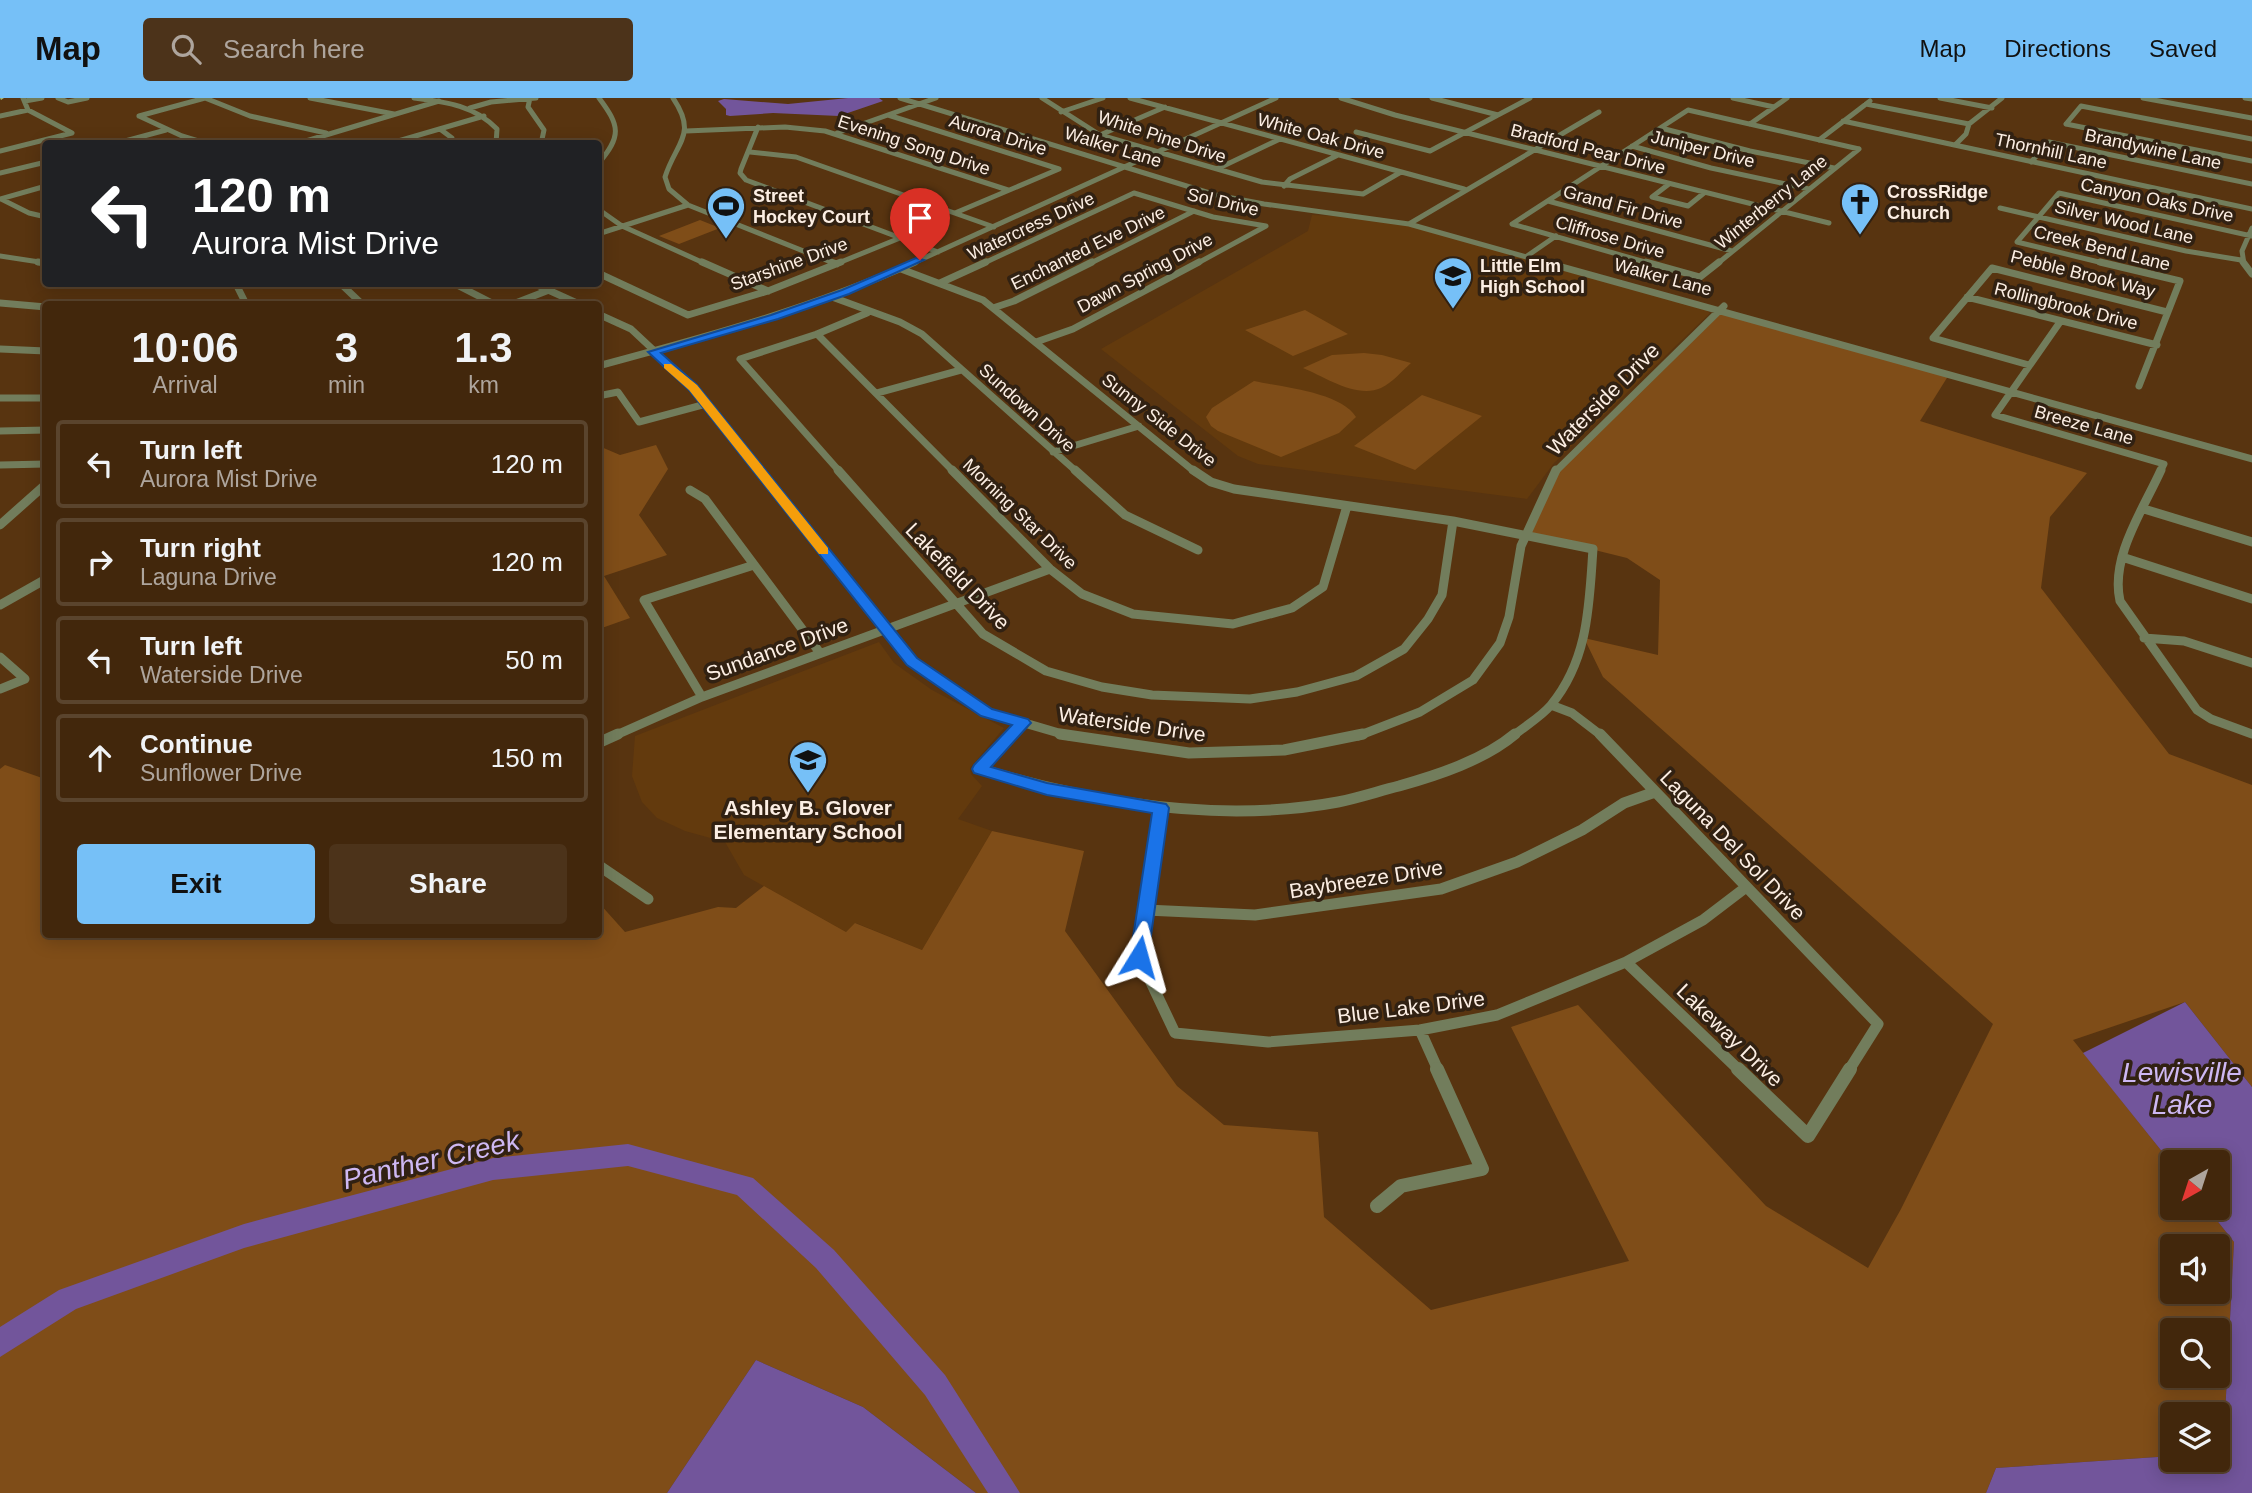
<!DOCTYPE html>
<style>
:root{--surface:#42270c;--page:#4c331a;--text:#f1f3f6;--muted:#aea59d;--line:#5a442d;--accent:#76c0f7}
body{margin:0;font-family:Arial,sans-serif;background:var(--page);color:var(--text);height:100vh;display:flex;flex-direction:column;font-size:26px;white-space:nowrap}
*{box-sizing:border-box;margin:0}
p{font-size:23px;color:var(--muted)}
.icon{flex:none;width:38px;height:38px;fill:none;stroke:currentColor;stroke-width:2;stroke-linecap:round;stroke-linejoin:round}
.map{position:relative;flex:1;overflow:hidden}
.drawer{position:absolute;left:42px;top:203px;width:560px;height:637px;display:flex;flex-direction:column;background:var(--surface);border-radius:7px;box-shadow:0 4px 18px #0003,0 0 0 2px var(--line)}
.drawer>*{flex:none}
.banner{position:absolute;left:42px;top:42px;width:560px;height:147px;border-radius:7px;box-shadow:0 4px 18px #0003,0 0 0 2px var(--line);background:#202124;color:#fff;overflow:hidden}
.needle{width:46px;rotate:219deg}
.tools{position:absolute;left:2160px;top:1052px;display:grid;gap:14px}
.tools a{display:grid;place-items:center;width:70px;height:70px;border-radius:7px;background:var(--surface);box-shadow:0 4px 18px #0003,0 0 0 2px var(--line);font-size:35px}
.pin{position:absolute;display:grid;place-items:center;width:60px;height:60px;color:#fff;margin:-72px -30px;border-radius:50% 50% 50% 0;rotate:-45deg;box-shadow:0 0 7px #0007}
.pin .icon{rotate:45deg}
.me{position:absolute;width:77px;margin:-38px;rotate:8deg;stroke-linejoin:round;filter:drop-shadow(0 0 5px #0008)}
.turn{display:flex;align-items:center;gap:24px;height:147px;padding:0 35px;font-size:32px}
.turn .icon{width:91px;height:91px;stroke-width:2.5}
.turn b{display:block;font-size:49px;line-height:60px}
.eta{display:flex;justify-content:space-evenly;align-items:center;height:119px;text-align:center}
.eta b{font-size:42px;font-weight:600;line-height:49px}
.cta{display:flex;gap:14px;margin-top:auto;padding:14px 35px}
.cta a{flex:1;height:80px;border-radius:7px;background:var(--accent);color:#111;font-size:28px;font-weight:600;line-height:80px;text-align:center}
.cta a+a{background:var(--page);color:var(--text)}
ul{padding:0;list-style:none}
li{display:flex;align-items:center;gap:21px;height:88px;margin:0 14px 10px;padding:0 21px;border:4px solid var(--line);border-radius:7px}
li div{flex:1}
li b{display:block;font-size:26px}
li em{font-style:normal}
header{display:flex;align-items:center;gap:42px;box-sizing:border-box;height:98px;padding:0 35px;background:var(--accent);color:#111}
header strong{font-size:33px}
nav{display:flex;gap:38px;margin-inline-start:auto;font-size:24px}
.search{width:490px;height:63px;background:var(--page);display:flex;align-items:center;gap:18px;box-sizing:border-box;padding:0 24px;border-radius:7px;color:var(--muted);font-size:26px}
.map>svg:first-child{display:block}
.built{fill:#633a0d}
.green{fill:#7f4d18;fill-rule:evenodd}
.water{fill:#72559b}
.lines{fill:none;stroke-linecap:round;stroke-linejoin:round}
.river{fill:#72559b;fill-rule:evenodd}
.minor-far4{stroke:#727d5c;stroke-width:5}
.minor-far3{stroke:#727d5c;stroke-width:7}
.minor-far2{stroke:#727d5c;stroke-width:9}
.minor-far1{stroke:#727d5c;stroke-width:11}
.minor{stroke:#727d5c;stroke-width:14}
.major{fill:#a6ba75;fill-rule:evenodd}
.route{fill:#1a73e8;stroke:#114b97;stroke-width:2}
.slow{fill:#f59e0b}
.labels{text-anchor:middle;dominant-baseline:central;stroke-width:7;stroke-linejoin:round;paint-order:stroke}
.far-street-label{font-size:18px;fill:#fceee3;stroke:#312112}
.far-poi-label{font-size:18px;font-weight:bold;fill:#fceee3;stroke:#312112;text-anchor:start}
.street-label{font-size:21px;fill:#fceee3;stroke:#312112}
.poi-label{font-size:21px;font-weight:bold;fill:#fceee3;stroke:#312112}
.near-water-label{font-size:28px;font-style:italic;fill:#ceb8f3;stroke:#312112}
</style>
<header>
<strong>Map</strong>
<div class="search"><svg class="icon" aria-label="search" viewBox="0 0 24 24"><circle cx="10" cy="10" r="6"/><path d="M15 15l6 6"/></svg>Search here</div>
<nav><a>Map</a><a>Directions</a><a>Saved</a></nav>
</header>
<div class="map">
<svg width="2252" height="1395" viewBox="0 0 2252 1395">
<rect width="100%" height="100%" fill="#583410"/>
<path class="built" d="M1312,117l44,2 58,10 291,82 5,4 -156,150 -27,36 -269,-35 -20,-8 -137,-107 207,-118z
M879,544l15,21 38,27 72,38 -34,40 1,6 11,12 -24,33 34,12 -70,119 -66,-27 -10,9 -102,-57 -19,-33 -40,-11 -28,-13 -15,-16 -10,-26 3,-40z"/>
<path class="green" d="M700,122l20,8 -41,16 -20,-8z
M1305,212l43,24 -55,22 -48,-26z
M1720,212l230,63 -30,48 167,52 -37,44 -9,71 128,166 83,31v302l-67,-85 -112,38 99,124v44h35l27,34 -11,211h-6v-39h-45v42l-176,12 -10,25h-1010l-113,-86 -107,-47 -89,133h-667v-724l5,-4 40,14 1,155h552l1,-31 26,29 93,-25 18,1 28,-22 82,46 9,-9 67,27 70,-119 92,20 -19,80 112,155 47,39 94,7 6,85 107,93 198,-49 -118,-234 67,-22 188,201 102,62 33,-59 92,-185 -390,-347 -19,-39 74,17 2,-75 -33,-22 -101,-25 31,-64zM2172,1148h45v46h-45zM2172,1232h45v46h-45z
M1364,255l18,2 29,8c-9,8 -19,20 -30,25 -24,11 -56,-11 -78,-20l29,-13z
M1254,283c27,6 87,11 102,36l-17,16 -58,24 -63,-26 -7,-5 -5,-9 6,-9z
M1422,297l60,21 -67,54 -61,-24z
M656,347l12,24 -29,46 28,40 -63,21 26,42 -31,11v-183l21,9z"/>
<path class="water" d="M848,0h31l4,3 -44,15 -66,-3 -43,3 -4,-1v-6l-8,-8 6,-2 64,5z
M2185,904l67,85v406h-266l10,-25 176,-12v4h45v-7h6l11,-211 -27,-34h10v-46l-45,2 -89,-111z
M756,1262l107,47 113,86h-309z"/>
<g class="lines">
<path class="river" d="M628,1046l125,34 81,72 111,125 75,118h-32l-63,-98 -109,-127 -79,-73 -109,-29 -135,14 -249,68 -168,61 -76,48v-30l59,-37 185,-66 249,-66z"/>
<path class="minor-far4" d="M23,0l5,12 44,23
M58,0l10,4 19,-4
M205,0l45,18 76,17
M310,0l84,16
M414,0c32,4 60,7 83,31l-1,15
M530,0l-2,9 16,23 -3,14
M673,0c25,37 3,44 -8,79l4,12 19,16 148,59
M900,0l316,97 48,9 145,20 142,40
M1042,0l58,37 162,47 101,12 38,-22
M1130,0l334,91
M1341,0l54,17 434,108
M1432,0l66,17
M1733,0l41,9
M1940,0l52,10
M2143,0l109,20
M2245,0l7,1
M25,3l17,-3
M1866,6l103,20
M470,10l21,-6 45,-4
M1061,14l42,-14
M888,17l171,54
M0,18l28,-6
M139,18l43,20 26,8
M139,18l66,-18
M1843,23l409,88
M1750,26l37,-26
M2066,26l15,-18 171,33
M2066,26l186,37
M758,29l-17,42 -1,4 6,7 192,72
M1661,30l89,23 84,17
M440,31l12,9 -1,6
M686,33l99,-4 40,4 183,59
M1356,34l74,19 100,-53
M837,35l99,-35
M1100,37l65,-28
M1819,42l51,-39
M114,46l52,-14
M296,46l143,-43
M388,46l96,-28
M1955,47l11,-11 3,-10 33,-26
M1632,48l79,22 98,21
M0,53l72,-18
M750,54l46,5 198,70
M2031,64l18,-20 203,42
M598,66c24,-28 22,-38 1,-66
M1217,71l63,-30
M0,75l46,-11
M1669,86l-17,13 36,9 16,-13
M1284,88l6,-7 48,-24
M0,101l46,-13
M1,101l28,14 17,4
M1548,103l184,50
M2000,110l186,43 55,9
M598,111l24,17 84,38
M955,115l104,-44
M1409,126l190,-112
M1512,126l140,40
M1512,126l176,-114 171,39
M598,136l90,-29
M0,158l46,7
M1527,158l29,-20
M836,166l64,-26
M911,166l365,-166
M982,166l152,-71 79,24 53,9
M1089,166l105,-53
M1196,166l70,-38
M1717,166l142,-115
M2107,166l-90,-22 42,-49 193,43
M2244,166l-2,-13 10,-23"/>
<path class="minor-far3" d="M38,164l8,1
M702,164l66,29
M831,164l6,2
M1544,164l708,197
M1646,164l54,15 19,-15
M2100,164l80,19 -41,105
M2243,164l9,12
M901,171l82,31 212,172
M598,175l90,42 80,-24 73,-29
M940,185l46,-21
M236,186l10,20
M341,186l21,20
M455,186l39,20
M535,186l44,20
M832,199l68,25 22,12 155,138
M1967,199l190,48
M0,205l46,4
M513,206l36,-14
M993,210l21,-7 78,-39
M598,216l33,15 62,58 68,85
M2060,224l-65,93 169,49 -4,8
M817,236l137,138
M1036,244l37,-13 126,-67
M0,251l46,2
M2029,267l-96,-27 59,-70 175,44
M598,268c108,-29 215,-58 317,-104
M877,295l84,-23
M598,298l20,-4 21,30 67,-18
M0,300h46
M0,333l46,-1
M1053,354l86,-26
M0,367l46,-1
M840,374l-100,-113 77,-25 50,-21
M1555,374l169,-166"/>
<path class="minor-far2" d="M759,372l153,192 75,50 82,24
M838,372l145,164 63,37 56,16 50,8 98,4 47,-7 59,-16 48,-27 24,-30 14,-24 11,-74
M952,372l98,99 32,25 51,20 100,10 59,-16 31,-21 24,-81
M1075,372l50,45 73,35
M1193,372l18,12 23,7 219,32 140,28c-4,55 -4,110 -42,156 -10,12 -26,21 -38,31
M2161,372c-18,40 -51,87 -41,131l77,109 14,9 41,15
M690,392l15,9 115,154
M2144,411l108,33
M0,427l46,-41
M2122,459l130,42
M0,507l46,-26
M2144,540l40,3 68,22
M0,559l25,22 -25,10
M702,599l-58,-97 110,-35
M1551,607l21,8 30,23
M614,638l88,-39 348,-128
M1011,638l12,-13
M1358,638l62,-24 53,-32 27,-37 9,-26 12,-71 35,-76"/>
<path class="minor-far1" d="M1012,636l-32,35c114,34 239,55 358,33 20,-4 41,-11 61,-16 39,-11 85,-26 116,-52
M1060,636l129,19 95,-3 79,-16
M1600,636l278,290 -29,46
M598,645l20,-9
M1161,710l-22,149 36,76 93,9 152,-12 77,-15 129,-53 77,-42 42,-32
M598,767l50,34
M1146,812l109,5 186,-26 76,-27 65,-32 42,-27 31,-11
M1626,864l113,108
M1420,932l18,40"/>
<path class="minor" d="M1738,971l70,67 42,-67
M1377,1108l24,-20 81,-17 -45,-100"/>
<path class="major" d="M0,0h4l-3,2z"/>
</g>
<path class="route" d="M916,160l8,2 -75,34 -71,25 -117,34 36,32 220,273 75,51 36,10 3,4 -3,3 -37,41 56,16 119,21 3,4 -21,149 -2,5h-13l-3,-5 22,-144 -105,-18 -73,-22 -2,-4 2,-4 38,-40 -31,-9 -74,-51 -218,-275 -41,-38 123,-37 71,-25z"/>
<path class="slow" d="M664,266h7l26,21 131,163v6h-9l-130,-164 -25,-22z"/>
<defs>
<g id="church-pin" transform="scale(2.0125)"><path d="M0 17L-7.5 6A9.5 9.5 0 1 1 7.5 6Z" fill="#76c0f7" stroke="#312112"/><path d="M-1.2-6h2.4v3.5h3.3v2.4h-3.3V6h-2.4V-.1h-3.3v-2.4h3.3Z" fill="#111"/></g>
<g id="stadium-pin" transform="scale(2.0125)"><path d="M0 17L-7.5 6A9.5 9.5 0 1 1 7.5 6Z" fill="#76c0f7" stroke="#312112"/><path d="M0-5a6.5 5 0 1 0 0 10a6.5 5 0 1 0 0-10ZM-3.5-1.8h7v3.6h-7Z" fill="#111"/></g>
<g id="school-pin" transform="scale(2.0125)"><path d="M0 17L-7.5 6A9.5 9.5 0 1 1 7.5 6Z" fill="#76c0f7" stroke="#312112"/><path d="M0-5L7-2L0 1L-7-2ZM-4 1L0 2.5L4 1V4Q0 6-4 4Z" fill="#111"/></g>
</defs>
<g fill-rule="evenodd">
<use href="#church-pin" x="1860" y="104"/>
<use href="#stadium-pin" x="726" y="108"/>
<use href="#school-pin" x="1453" y="178"/>
<use href="#school-pin" x="808" y="662"/>
</g>
<g class="labels">
<g class="far-street-label">
<text transform="translate(998 37) rotate(17)">Aurora Drive</text>
<text transform="translate(1321 38) rotate(15)">White Oak Drive</text>
<text transform="translate(1162 39) rotate(18)">White Pine Drive</text>
<text transform="translate(914 47) rotate(18)">Evening Song Drive</text>
<text transform="translate(1113 49) rotate(17)">Walker Lane</text>
<text transform="translate(1588 51) rotate(14)">Bradford Pear Drive</text>
<text transform="translate(1703 51) rotate(14)">Juniper Drive</text>
<text transform="translate(2153 51) rotate(12)">Brandywine Lane</text>
<text transform="translate(2051 53) rotate(12)">Thornhill Lane</text>
<text transform="translate(2157 102) rotate(12)">Canyon Oaks Drive</text>
<text transform="translate(1223 104) rotate(13)">Sol Drive</text>
<text transform="translate(1771 104) rotate(-39)">Winterberry Lane</text>
<text transform="translate(1623 109) rotate(15)">Grand Fir Drive</text>
<text transform="translate(2124 124) rotate(13)">Silver Wood Lane</text>
<text transform="translate(1031 128) rotate(-25)">Watercress Drive</text>
<text transform="translate(1610 139) rotate(16)">Cliffrose Drive</text>
<text transform="translate(1088 150) rotate(-26)">Enchanted Eve Drive</text>
<text transform="translate(2102 150) rotate(14)">Creek Bend Lane</text>
<text transform="translate(789 166) rotate(-20)">Starshine Drive</text>
<text transform="translate(1145 175) rotate(-28)">Dawn Spring Drive</text>
<text transform="translate(2083 176) rotate(14)">Pebble Brook Way</text>
<text transform="translate(1663 179) rotate(15)">Walker Lane</text>
<text transform="translate(2066 208) rotate(14)">Rollingbrook Drive</text>
<text transform="translate(1027 310) rotate(42)">Sundown Drive</text>
<text transform="translate(1159 322) rotate(38)">Sunny Side Drive</text>
<text transform="translate(2084 327) rotate(16)">Breeze Lane</text>
<text transform="translate(1020 416) rotate(44)">Morning Star Drive</text>
</g>
<g class="far-poi-label">
<text x="1887" y="94">CrossRidge<tspan x="1887" dy="21">Church</tspan></text>
<text x="753" y="98">Street<tspan x="753" dy="21">Hockey Court</tspan></text>
<text x="1480" y="168">Little Elm<tspan x="1480" dy="21">High School</tspan></text>
</g>
<g class="street-label">
<text transform="translate(1603 301) rotate(-45)">Waterside Drive</text>
<text transform="translate(958 478) rotate(46)">Lakefield Drive</text>
<text transform="translate(777 551) rotate(-20)">Sundance Drive</text>
<text transform="translate(1132 626) rotate(8)">Waterside Drive</text>
<text transform="translate(1733 747) rotate(46)">Laguna Del Sol Drive</text>
<text transform="translate(1366 781) rotate(-9)">Baybreeze Drive</text>
<text transform="translate(1411 909) rotate(-7)">Blue Lake Drive</text>
<text transform="translate(1730 937) rotate(44)">Lakeway Drive</text>
</g>
<g class="poi-label">
<text x="808" y="709">Ashley B. Glover<tspan x="808" dy="24">Elementary School</tspan></text>
</g>
<g class="near-water-label">
<text x="2182" y="974">Lewisville<tspan x="2182" dy="32">Lake</tspan></text>
<text transform="translate(431 1062) rotate(-13)">Panther Creek</text>
</g>
</g>
</svg>
<div class="tools">
<a><svg class="needle" viewBox="-14 -14 28 28"><path d="M0-13l5 13h-10z" fill="#e53935"/><path d="M0 13l5-13h-10z" fill="#aea59d"/></svg></a>
<a><svg class="icon" aria-label="sound" viewBox="0 0 24 24"><path d="M4 9h4l5-4v14l-5-4H4zM17 9q2 3 0 6"/></svg></a>
<a><svg class="icon" aria-label="search" viewBox="0 0 24 24"><circle cx="10" cy="10" r="6"/><path d="M15 15l6 6"/></svg></a>
<a><svg class="icon" aria-label="layers" viewBox="0 0 24 24"><path d="M12 4l9 5-9 5-9-5zM3 14l9 5 9-5"/></svg></a>
</div>
<div class="pin" style="left:920px;top:162px;background:#d93025"><svg class="icon" aria-label="arrive" viewBox="0 0 24 24"><path d="M6 21V4h12l-3 4 3 4H6"/></svg></div>
<svg class="me" style="left:1139px;top:859px" viewBox="-20 -20 40 40"><path d="M0-17L14 15 0 8-14 15z" fill="#1a73e8" stroke="#fff" stroke-width="4"/></svg>
<div class="banner">
<div class="turn"><svg class="icon" aria-label="left" viewBox="0 0 24 24"><path d="M17 20v-9H6M10 6l-5 5 5 5"/></svg><div><b>120 m</b>Aurora Mist Drive</div></div>
</div>
<section class="drawer">
<div class="eta">
<div><b>10:06</b><p>Arrival</p></div>
<div><b>3</b><p>min</p></div>
<div><b>1.3</b><p>km</p></div>
</div>
<ul>
<li><svg class="icon" aria-label="left" viewBox="0 0 24 24"><path d="M17 20v-9H6M10 6l-5 5 5 5"/></svg><div><b>Turn left</b><p>Aurora Mist Drive</p></div><em>120 m</em></li>
<li><svg class="icon" aria-label="right" viewBox="0 0 24 24"><path d="M7 20v-9h11M14 6l5 5-5 5"/></svg><div><b>Turn right</b><p>Laguna Drive</p></div><em>120 m</em></li>
<li><svg class="icon" aria-label="left" viewBox="0 0 24 24"><path d="M17 20v-9H6M10 6l-5 5 5 5"/></svg><div><b>Turn left</b><p>Waterside Drive</p></div><em>50 m</em></li>
<li><svg class="icon" aria-label="ahead" viewBox="0 0 24 24"><path d="M12 20V5M6 11l6-6 6 6"/></svg><div><b>Continue</b><p>Sunflower Drive</p></div><em>150 m</em></li>
</ul>
<div class="cta"><a>Exit</a><a>Share</a></div>
</section>
</div>
